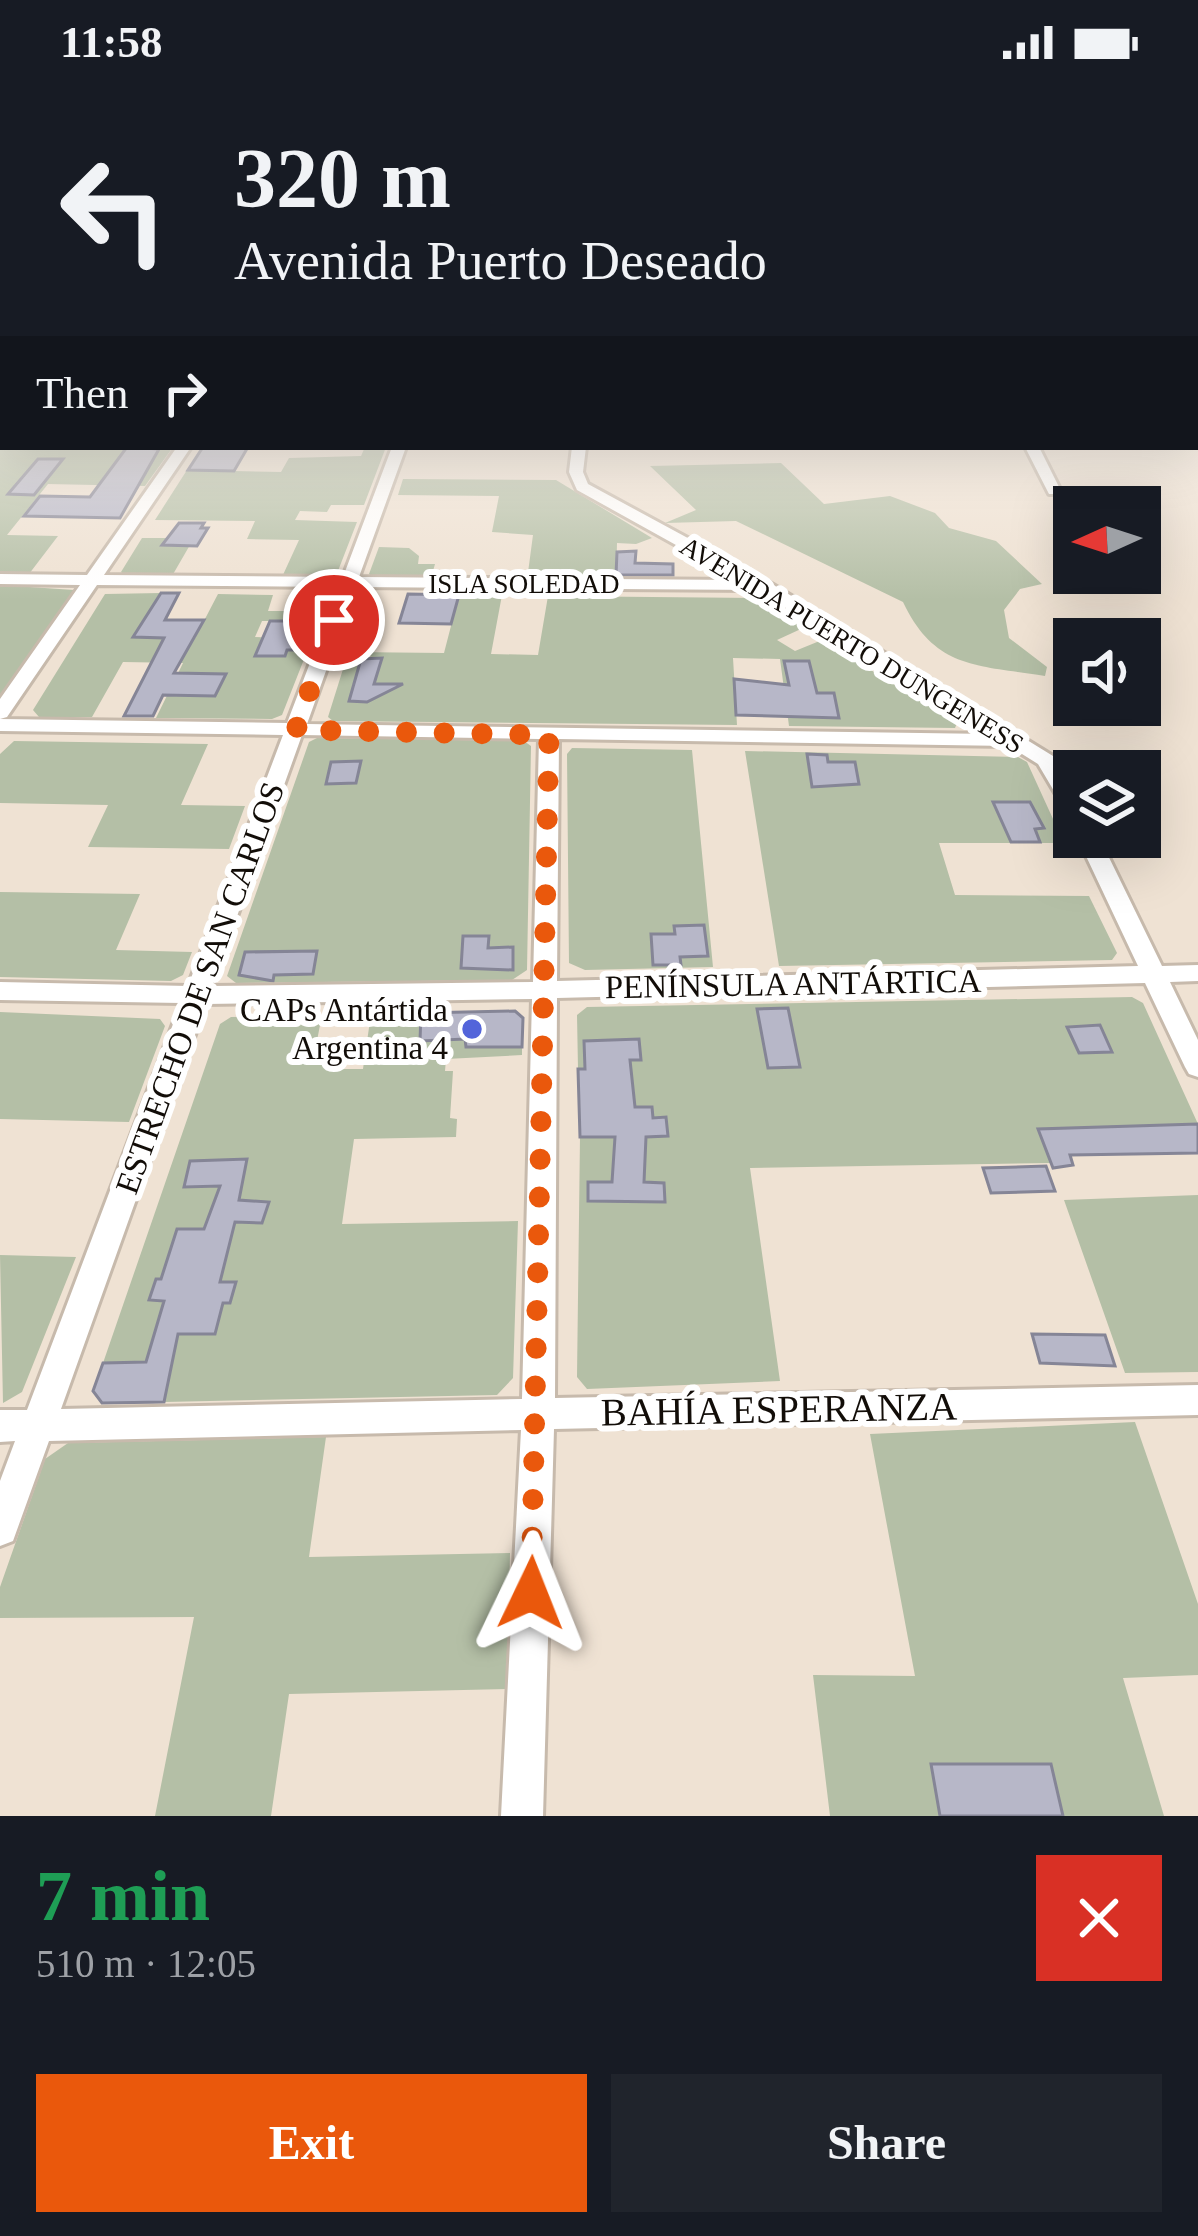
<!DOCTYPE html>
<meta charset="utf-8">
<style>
:root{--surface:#171b24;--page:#20242c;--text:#f1f3f6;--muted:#9ea1a6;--accent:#ea580c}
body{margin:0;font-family:"Times New Roman",serif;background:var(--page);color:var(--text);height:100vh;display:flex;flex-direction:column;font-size:45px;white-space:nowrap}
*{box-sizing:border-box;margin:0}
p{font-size:39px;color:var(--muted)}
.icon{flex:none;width:66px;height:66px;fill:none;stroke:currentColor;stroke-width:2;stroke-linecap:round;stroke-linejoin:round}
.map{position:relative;height:1732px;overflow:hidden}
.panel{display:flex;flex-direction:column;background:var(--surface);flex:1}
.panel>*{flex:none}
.hud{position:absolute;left:0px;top:0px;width:1200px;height:366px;box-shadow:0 12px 48px #0002;background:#171b24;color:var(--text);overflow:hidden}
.needle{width:78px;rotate:267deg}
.fabs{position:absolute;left:1053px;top:402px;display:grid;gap:24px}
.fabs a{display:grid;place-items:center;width:108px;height:108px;border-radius:0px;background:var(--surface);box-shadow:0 12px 48px #0002;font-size:60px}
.pin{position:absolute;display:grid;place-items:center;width:102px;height:102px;color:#fff;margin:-51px;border:6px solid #fff;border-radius:50%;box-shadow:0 3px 12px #0007}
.me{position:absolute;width:132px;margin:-66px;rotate:2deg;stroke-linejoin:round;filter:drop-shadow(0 0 9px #0008)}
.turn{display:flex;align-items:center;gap:42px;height:252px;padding:0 36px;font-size:54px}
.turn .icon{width:156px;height:156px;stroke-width:2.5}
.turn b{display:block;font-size:84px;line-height:102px}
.then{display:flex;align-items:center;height:114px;padding:0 36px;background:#0003;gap:24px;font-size:45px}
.round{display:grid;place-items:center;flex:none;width:126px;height:126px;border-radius:0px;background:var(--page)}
.overview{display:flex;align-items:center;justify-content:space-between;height:204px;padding:0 36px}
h1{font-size:72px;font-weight:600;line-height:90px;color:#1e9e55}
.cta{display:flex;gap:24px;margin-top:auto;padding:24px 36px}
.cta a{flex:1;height:138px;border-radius:0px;background:var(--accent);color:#fff;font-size:48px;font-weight:600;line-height:138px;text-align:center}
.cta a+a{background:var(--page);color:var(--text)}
.status{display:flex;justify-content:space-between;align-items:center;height:84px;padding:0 60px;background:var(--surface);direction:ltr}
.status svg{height:33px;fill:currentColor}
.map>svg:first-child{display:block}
.green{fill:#b4bfa6}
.building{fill:#b7b7c8;stroke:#858596;stroke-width:3}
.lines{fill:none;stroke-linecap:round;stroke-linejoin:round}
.minor-casing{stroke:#c7baac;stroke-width:6}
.minor{fill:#fff;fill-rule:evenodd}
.route{stroke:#ea580c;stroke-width:21;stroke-dasharray:0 37.8}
.poi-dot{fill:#5364da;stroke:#fff;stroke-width:4.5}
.labels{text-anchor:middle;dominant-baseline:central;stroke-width:12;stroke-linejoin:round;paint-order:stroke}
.far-street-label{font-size:27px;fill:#120d08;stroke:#fff}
.street-label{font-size:33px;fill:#120d08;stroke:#fff}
.poi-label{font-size:33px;fill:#120d08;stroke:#fff;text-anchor:end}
.near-street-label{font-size:39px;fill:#120d08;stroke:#fff}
</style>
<div class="status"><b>11:58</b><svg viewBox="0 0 49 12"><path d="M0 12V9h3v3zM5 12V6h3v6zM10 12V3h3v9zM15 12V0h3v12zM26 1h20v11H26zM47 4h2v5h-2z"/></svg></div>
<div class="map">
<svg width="1198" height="1732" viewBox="0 0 1198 1732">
<rect width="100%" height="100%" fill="#efe2d3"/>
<path class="green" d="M0,355l3,8h170l-28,39 -97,-2 -41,51 51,1 -29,38h-29z
M365,363h21l-22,58h-33l-4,7 -27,-1 -5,9 62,2 -21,54 -7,2 -47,-1 17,-37 -52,-1 8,-18 -100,-1 32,-50 94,2 8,-14 72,-2z
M781,379l43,41 66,-8 45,17 14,15 47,13 46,43 -22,5 -16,21 5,28 38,29 -2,9c-66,-11 -110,-6 -142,-74l-167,-81 -71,2 31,-13 -46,-44z
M403,395l153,1 96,58 -16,6 -19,-1 -1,38 -89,-1 6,-45 -41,-3 7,-36 -101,-1z
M142,454h52l-22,38 -48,-1 -3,-3z
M379,463l30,1 10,8 -1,8h17l-4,14 -58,-1 -4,-3z
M0,501l74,5 -74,108z
M161,509l-26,44 60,1 23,-44 55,1 -5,16h29l4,-14 -25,-2 52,4 -9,22h-57l-7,16 57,2 -30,76 -10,4 -116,-1 27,-55 -60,-1 -31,55h-53l-6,-7 72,-116z
M459,511h43l-11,59 47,1 10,-59 208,2 47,30 -26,12 18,11 27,-11 135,83 -2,5 -166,-2 -9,-67 -47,-1 4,67 -404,-4 -5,-4 16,-51h35l3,-7 -33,-7 95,1z
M317,654l207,3 7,5 -4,224 -15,10 -276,3 -9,-7 82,-234z
M14,657l194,3 -27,61 64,1 -16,43 -141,-2 20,-42 -108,-2v-49z
M572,664l120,2 21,217 -128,3 -16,-7 -2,-209z
M745,667l273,6 9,5 37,81h-125l16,52 134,1 28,57 -5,7 -333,6z
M0,808l140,2 -24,56 76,2 -9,23 -12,6 -171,-4z
M1132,913l11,6 55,121 -159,6 12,33 -301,5 30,213 -193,8 -10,-12 3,-240 88,-1 -2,-18h-13l-2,-11h-16l-25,-39 -32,1 -1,-54 10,-8z
M0,928l160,7 5,7 -36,96 -129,-3z
M421,929v28l44,-2 2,8h55v8l-76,4 -1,12h8l-3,47 7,1 -1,18 -102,2 -12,85 176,-3 -5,157 -16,17 -333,7 8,-41 -69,2 117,-339 11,-7 91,-2 -8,41 14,1 -1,12h36l8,-55z
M1198,1111v177l-73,1 -61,-173z
M0,1171l76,2 -54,135 -19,11z
M1135,1338l63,182v71l-75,3 41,138h-334l-17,-141 102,1 -45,-242z
M326,1353l-17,120 201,-4 -3,136 -218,5 -18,122h-116l39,-199 -194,1v-31l45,-128 23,-16z"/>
<path class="building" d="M127,363l32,2 -39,69 -96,-2 16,-20 50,1z
M203,363h45l-14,24 -46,-1z
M38,375h25l-29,36 -26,-1z
M179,439h25l-3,5h7l-11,18 -35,-1z
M636,467l-1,12 38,1v11h-57l1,-23z
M161,509h18l-14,27h39l-30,53 52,1 -11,22 -52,-1 -10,21h-29l40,-78 -31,-1z
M408,510l51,1 -8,29 -52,-1z
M270,537h36l-8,29h-11l-2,6h-30z
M382,574l-8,26h29l-36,18 -18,-1 12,-42z
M784,577h25l8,32h17l5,25 -103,-3 -2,-36 55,6z
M807,670l20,1 1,7h27l4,22 -47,3z
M361,677l-5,22 -30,1 5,-22z
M993,718h37l14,26 -9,1 5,13h-29z
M704,841l4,31 -28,1 1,8h-28l-2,-31h24l-1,-8z
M463,852h26l-1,12 25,-1v23l-52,-2z
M317,867l-4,23 -39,1 -1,6 -34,-6 6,-23z
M788,924l12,59 -32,1 -11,-59z
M515,927l8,7 -1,29h-56l-1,-8 -45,2 1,-28z
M1100,941l12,27 -33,1 -12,-26z
M639,955l2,21h-11l5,47h17l1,11 13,-1 2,19 -22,1 -2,45 20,1 1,19 -77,-1v-19h24l3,-45h-35l-2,-68h7l-1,-28z
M1198,1040v29l-128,2 3,10 -20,3 -15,-39z
M247,1075l-8,41 30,2 -7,21 -27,-1 -15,60h16l-6,21h-7l-8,31h-37l-14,68 -62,1 -9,-12 10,-28 43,-1 18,-61 -15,-1 7,-21h5l16,-50h27l16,-43 -36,1 6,-26z
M1046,1082l9,25 -64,2 -8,-25z
M1032,1250l73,1 10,31 -75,-3z
M931,1680h120l12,52h-123z"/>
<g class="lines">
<g class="minor-casing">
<path id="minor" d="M1198,276v8l-1,1v-8z
M1197,320h1v9h-1z
M0,343h3v8h-3z
M177,363h14l-87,128 239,2 49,-130h14l-47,130 380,3 -162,-90 -8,-18 3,-25h14l-3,25 5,12 179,97 286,175 21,35v24l-7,-2 -29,-49 -29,-18 -450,-7 -2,242 581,-15 -61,-129h22l63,129 36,-1v16l-28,1 28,58v37l-9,-3 -4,-7 -40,-84 -588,15 -2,400 643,-13v30l-644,14 -11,387h-42l20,-386 -472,11 -36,100 -13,5v-65l15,-40 -15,1v-32h27l154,-407 -181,-3v-18l188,4 95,-251 -283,-4v-12l287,4 52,-136 -242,-2 -90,132 -7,2v-20l80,-114 -80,-1v-10l87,1zM356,503l401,3 233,144 -683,-10zM302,651l237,4 -6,243 -321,4zM532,915l-10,400 -461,10 145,-405z
M1025,363h14l22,44 -2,3h-10z"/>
</g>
<use href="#minor" class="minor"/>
</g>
<linearGradient id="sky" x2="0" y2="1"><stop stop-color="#75a8cc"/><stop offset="0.53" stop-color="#f8f2eb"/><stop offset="1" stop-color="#f8f2eb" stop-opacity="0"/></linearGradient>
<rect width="1198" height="516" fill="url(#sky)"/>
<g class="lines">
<path class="route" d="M334,536l-38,110 253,5 -18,858"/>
</g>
<circle class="poi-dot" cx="472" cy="945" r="12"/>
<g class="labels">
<g class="far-street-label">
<text x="524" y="500">ISLA SOLEDAD</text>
<text transform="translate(852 561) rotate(31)">AVENIDA PUERTO DUNGENESS</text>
</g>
<g class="street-label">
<text transform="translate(793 900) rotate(-1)">PENÍNSULA ANTÁRTICA</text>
<text transform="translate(200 904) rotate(-70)">ESTRECHO DE SAN CARLOS</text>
</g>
<g class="poi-label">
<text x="448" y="926">CAPs Antártida<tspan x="448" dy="38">Argentina 4</tspan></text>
</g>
<g class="near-street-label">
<text transform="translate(779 1325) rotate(-1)">BAHÍA ESPERANZA</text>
</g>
</g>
</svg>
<div class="fabs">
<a><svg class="needle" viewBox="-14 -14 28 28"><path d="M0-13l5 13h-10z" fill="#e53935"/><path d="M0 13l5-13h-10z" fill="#9ea1a6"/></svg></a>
<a><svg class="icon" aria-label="sound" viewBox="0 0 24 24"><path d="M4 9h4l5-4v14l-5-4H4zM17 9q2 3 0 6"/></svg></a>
<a><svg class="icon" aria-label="layers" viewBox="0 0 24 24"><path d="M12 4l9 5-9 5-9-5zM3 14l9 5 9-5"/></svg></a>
</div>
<div class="pin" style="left:334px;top:536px;background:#d93025"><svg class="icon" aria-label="arrive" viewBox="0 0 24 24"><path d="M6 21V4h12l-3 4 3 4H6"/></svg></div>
<svg class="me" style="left:531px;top:1509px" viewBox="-20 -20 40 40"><path d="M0-17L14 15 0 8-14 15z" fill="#ea580c" stroke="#fff" stroke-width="4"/></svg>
<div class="hud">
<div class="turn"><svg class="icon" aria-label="left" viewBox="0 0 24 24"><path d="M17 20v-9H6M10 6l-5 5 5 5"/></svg><div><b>320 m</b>Avenida Puerto Deseado</div></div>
<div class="then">Then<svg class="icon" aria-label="right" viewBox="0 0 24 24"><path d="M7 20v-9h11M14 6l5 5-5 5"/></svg></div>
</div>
</div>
<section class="panel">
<div class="overview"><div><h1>7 min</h1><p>510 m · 12:05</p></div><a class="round" style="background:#d93025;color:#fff"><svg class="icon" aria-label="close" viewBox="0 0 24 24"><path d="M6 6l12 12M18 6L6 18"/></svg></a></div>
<div class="cta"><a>Exit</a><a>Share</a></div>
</section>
